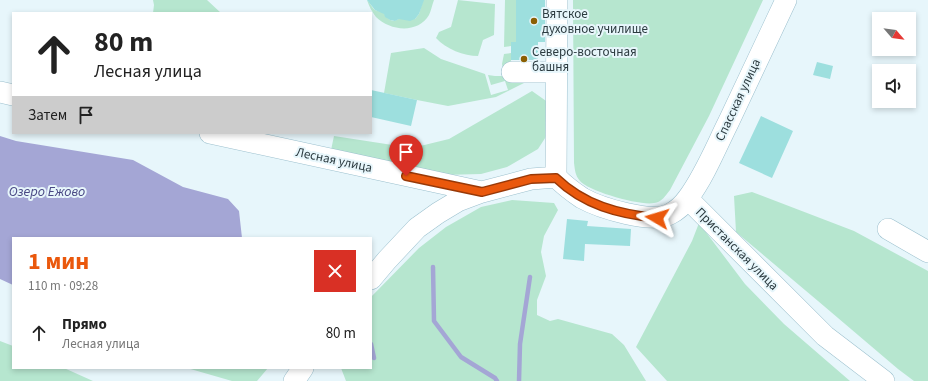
<!DOCTYPE html>
<html lang="ru">
<meta charset="utf-8">
<style>
:root{--surface:#fff;--page:#f6f6f6;--text:#222;--muted:#767676;--accent:#ea580c}
body{margin:0;font-family:"Source Sans 3",sans-serif;background:var(--page);color:var(--text);height:100vh;display:flex;flex-direction:column;font-size:15px;white-space:nowrap}
*{box-sizing:border-box;margin:0}
p{font-size:13px;color:var(--muted)}
.icon{flex:none;width:22px;height:22px;fill:none;stroke:currentColor;stroke-width:2;stroke-linecap:round;stroke-linejoin:round}
.map{position:relative;flex:1;overflow:hidden}
.panel{position:absolute;left:12px;top:237px;width:360px;height:132px;display:flex;flex-direction:column;background:var(--surface);border-radius:0px;box-shadow:0 2px 6px #0003}
.panel>*{flex:none}
.guide{position:absolute;left:12px;top:12px;width:360px;height:122px;border-radius:0px;box-shadow:0 2px 6px #0003;background:#fff;color:var(--text);overflow:hidden}
.needle{width:26px;rotate:118deg}
.controls{position:absolute;left:872px;top:12px;display:grid;gap:8px}
.controls a{display:grid;place-items:center;width:44px;height:44px;border-radius:0px;background:var(--surface);box-shadow:0 2px 6px #0003;font-size:20px}
.pin{position:absolute;display:grid;place-items:center;width:34px;height:34px;color:#fff;margin:-41px -17px;border-radius:50% 50% 50% 0;rotate:-45deg;box-shadow:0 0 4px #0007}
.pin .icon{rotate:45deg}
.me{position:absolute;width:44px;margin:-22px;rotate:277deg;stroke-linejoin:round;filter:drop-shadow(0 0 3px #0008)}
.turn{display:flex;align-items:center;gap:14px;height:84px;padding:0 16px;font-size:18px}
.turn .icon{width:52px;height:52px;stroke-width:2.5}
.turn b{display:block;font-size:28px;line-height:34px}
.then{display:flex;align-items:center;height:38px;padding:0 16px;background:#0003;gap:8px;font-size:15px}
.round{display:grid;place-items:center;flex:none;width:42px;height:42px;border-radius:0px;background:var(--page)}
.summary{display:flex;align-items:center;justify-content:space-between;height:68px;padding:0 16px}
h1{font-size:24px;font-weight:700;line-height:30px;color:var(--accent)}
ul{padding:0;list-style:none}
li{display:flex;align-items:center;gap:12px;height:56px;padding:0 16px}
li div{flex:1}
li b{display:block;font-size:15px}
li em{font-style:normal}
.map>svg:first-child{display:block}
.green{fill:#b6e6cf}
.water{fill:#a4a6d5}
.lines{fill:none;stroke-linecap:round;stroke-linejoin:round}
.stream{stroke:#a4a6d5;stroke-width:4.5}
.building{fill:#9ddfde}
.minor-casing{stroke:#9cc0ce;stroke-width:22}
.minor{stroke:#fff;stroke-width:21}
.route-casing{stroke:#983908;stroke-width:10}
.route{stroke:#ea580c;stroke-width:7}
.poi-dot{fill:#8b5f03;stroke:#e7f6fb;stroke-width:1.5}
.labels{text-anchor:middle;dominant-baseline:central;stroke-width:4;stroke-linejoin:round;paint-order:stroke}
.poi-label{font-size:13px;fill:#2c3b40;stroke:#e7f6fb;text-anchor:start}
.street-label{font-size:13px;fill:#2c3b40;stroke:#e7f6fb}
.water-label{font-size:14px;font-style:italic;fill:#4a4985;stroke:#e7f6fb}
</style>
<div class="map">
<svg width="928" height="381" viewBox="0 0 928 381">
<rect width="100%" height="100%" fill="#e7f6fb"/>
<path class="green" d="M153,0h54l14,13h-68l1,-8z
M367,0c6,6 6,13 16,11 4,9 11,14 19,5l13,3 4,-5 4,-14h11c-2,5 -3,11 -5,15 -11,19 -39,16 -53,2 -4,-5 -7,-11 -9,-17z
M458,0l37,4 -1,31 -11,5 -5,16c-14,0 -32,-7 -42,-18l3,-6 12,-5z
M505,0h11v42l-5,4 -7,1z
M573,0h190l-54,116 -39,74c-5,6 -8,12 -16,13 -14,3 -66,-12 -74,-22 -5,-6 -5,-11 -6,-18z
M424,48l17,11 44,15 6,21 17,-5 -3,-9 -14,4 -3,-10 7,1h17l-9,-7 -1,-5 2,-10 7,-1v12l25,12 -40,20 -48,9 -31,-6 -33,-7 7,-40z
M532,91l17,12v29l-11,17 -31,18 -26,7 -39,1 -111,-25 3,-14 78,12 37,-9z
M752,192l102,39 74,40v110h-14l-16,-12 -80,-68 -82,-69 -2,-36z
M512,200l42,3 4,7 -14,26 -3,16 5,24 -9,24v15l13,6 8,-2 54,15 12,11 22,36h-300l-5,-13h30v-71l48,-49 27,-21 35,-20z
M699,223l46,61 39,40 66,57h-183l-31,-34 56,-106z
M0,341l13,5v22h51l29,13h-93z
M187,368h81l-11,13h-25z"/>
<path class="water" d="M0,136l16,5 117,19 50,27 45,12 11,12 3,27h-229v47l-13,-6z"/>
<g class="lines">
<path class="stream" d="M433,267l1,54 27,36 34,21 2,3
M371,344l3,14
M519,381l1,-37 10,-67"/>
</g>
<path class="building" d="M367,0h57l-5,14 -4,5 -5,2 -11,-2 -4,2 -5,-1 -5,-3 -1,-3 -9,-4z
M516,0h29v42h-7v18h-27v-18h5z
M817,62l16,4 -3,13 -17,-4z
M371,90l46,10 -6,26 -40,-9z
M761,116l32,15 -21,47 -33,-15z
M567,219l21,2 -1,5 44,3 -1,17 -45,-2 -1,17 -21,-2z"/>
<g class="lines">
<g class="minor-casing">
<path id="minor" d="M512,72h45
M0,92l13,3
M210,133l272,59
M556,177l1,-177
M688,199l137,137 59,45
M888,229l40,23
M371,279l16,-19 30,-32 21,-15 20,-12 24,-9 49,-13 25,-2c8,8 17,15 26,21 18,10 70,26 88,16 6,-3 13,-9 18,-16 17,-23 28,-51 41,-77 19,-41 38,-81 57,-121
M294,381l9,-13"/>
</g>
<use href="#minor" class="minor"/>
</g>
<g class="lines">
<g class="route-casing">
<path id="route" d="M406,176l76,16 49,-13 25,-1c28,27 62,36 101,40"/>
</g>
<use href="#route" class="route"/>
</g>
<g class="poi-dot">
<circle cx="534" cy="21" r="4"/>
<circle cx="524" cy="59" r="4"/>
</g>
<g class="labels">
<g class="poi-label">
<text x="542" y="14">Вятское<tspan x="542" dy="15">духовное училище</tspan></text>
<text x="532" y="52">Северо-восточная<tspan x="532" dy="15">башня</tspan></text>
</g>
<g class="street-label">
<text transform="translate(738 100) rotate(-65)">Спасская улица</text>
<text transform="translate(334 160) rotate(12)">Лесная улица</text>
<text transform="translate(737 249) rotate(45)">Пристанская улица</text>
</g>
<g class="water-label">
<text x="47" y="192">Озеро Ежово</text>
</g>
</g>
</svg>
<div class="controls">
<a><svg class="needle" viewBox="-14 -14 28 28"><path d="M0-13l5 13h-10z" fill="#e53935"/><path d="M0 13l5-13h-10z" fill="#767676"/></svg></a>
<a><svg class="icon" aria-label="sound" viewBox="0 0 24 24"><path d="M4 9h4l5-4v14l-5-4H4zM17 9q2 3 0 6"/></svg></a>
</div>
<div class="pin" style="left:406px;top:176px;background:#d93025"><svg class="icon" aria-label="arrive" viewBox="0 0 24 24"><path d="M6 21V4h12l-3 4 3 4H6"/></svg></div>
<svg class="me" style="left:657px;top:218px" viewBox="-20 -20 40 40"><path d="M0-17L14 15 0 8-14 15z" fill="#ea580c" stroke="#fff" stroke-width="4"/></svg>
<div class="guide">
<div class="turn"><svg class="icon" aria-label="ahead" viewBox="0 0 24 24"><path d="M12 20V5M6 11l6-6 6 6"/></svg><div><b>80 m</b>Лесная улица</div></div>
<div class="then">Затем<svg class="icon" aria-label="arrive" viewBox="0 0 24 24"><path d="M6 21V4h12l-3 4 3 4H6"/></svg></div>
</div>
<section class="panel">
<div class="summary"><div><h1>1 мин</h1><p>110 m · 09:28</p></div><a class="round" style="background:#d93025;color:#fff"><svg class="icon" aria-label="close" viewBox="0 0 24 24"><path d="M6 6l12 12M18 6L6 18"/></svg></a></div>
<ul>
<li><svg class="icon" aria-label="ahead" viewBox="0 0 24 24"><path d="M12 20V5M6 11l6-6 6 6"/></svg><div><b>Прямо</b><p>Лесная улица</p></div><em>80 m</em></li>
</ul>
</section>
</div>
